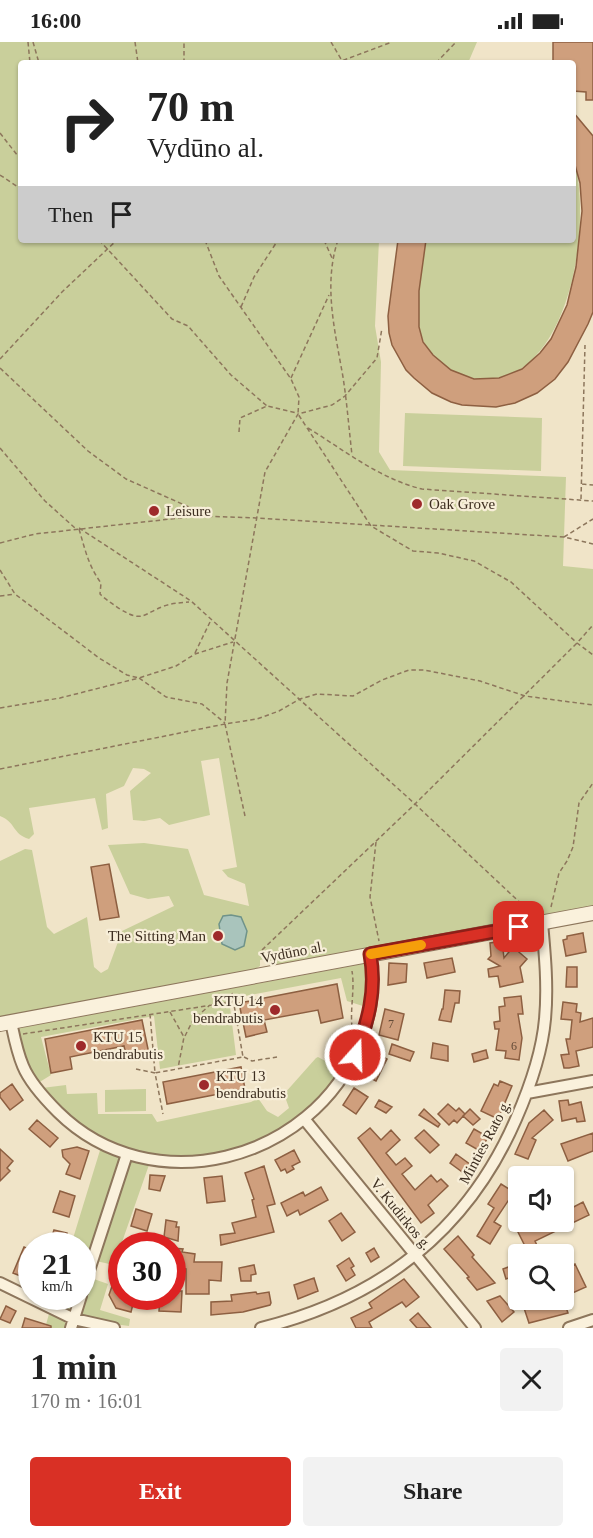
<!DOCTYPE html>
<meta charset="utf-8">
<style>
:root{--surface:#fff;--page:#f2f2f2;--text:#222;--muted:#767676;--accent:#d93025}
body{margin:0;font-family:Georgia,serif;background:var(--page);color:var(--text);height:100vh;display:flex;flex-direction:column;font-size:22px;white-space:nowrap}
*{box-sizing:border-box;margin:0}
p{font-size:20px;color:var(--muted)}
.icon{flex:none;width:33px;height:33px;fill:none;stroke:currentColor;stroke-width:2;stroke-linecap:round;stroke-linejoin:round}
.map{position:relative;height:1286px;overflow:hidden}
.drawer{display:flex;flex-direction:column;background:var(--surface);flex:1}
.drawer>*{flex:none}
.top-card{position:absolute;left:18px;top:18px;width:558px;height:183px;border-radius:6px;box-shadow:0 2px 4px #0004;background:#fff;color:var(--text);overflow:hidden}
.buttons{position:absolute;left:508px;top:1124px;display:grid;gap:12px}
.buttons a{display:grid;place-items:center;width:66px;height:66px;border-radius:6px;background:var(--surface);box-shadow:0 2px 4px #0004;font-size:30px}
.speed{position:absolute;left:18px;top:1190px;display:flex;gap:12px;font-size:30px;font-weight:700;text-align:center}
.speed>*{display:grid;place-content:center;width:78px;height:78px;border-radius:50%;background:var(--surface);box-shadow:0 2px 4px #0004;line-height:1}
.speed small{font-size:15px;font-weight:400}
.speed .limit{border:9px solid #d22;background:#fff;color:#111}
.pin{position:absolute;display:grid;place-items:center;width:51px;height:51px;color:#fff;margin:-26px;border-radius:12px;box-shadow:0 3px 9px #0006}
.me{position:absolute;width:66px;margin:-33px;rotate:20deg;stroke-linejoin:round;filter:drop-shadow(0 0 4px #0008)}
.turn{display:flex;align-items:center;gap:21px;height:126px;padding:0 30px;font-size:27px}
.turn .icon{width:78px;height:78px;stroke-width:2.5}
.turn b{display:block;font-size:42px;line-height:51px}
.then{display:flex;align-items:center;height:57px;padding:0 30px;background:#0003;gap:12px;font-size:22px}
.round{display:grid;place-items:center;flex:none;width:63px;height:63px;border-radius:6px;background:var(--page)}
.overview{display:flex;align-items:center;justify-content:space-between;height:102px;padding:0 30px}
h1{font-size:36px;font-weight:700;line-height:45px}
.action{display:flex;gap:12px;margin-top:auto;padding:12px 30px}
.action a{flex:1;height:69px;border-radius:6px;background:var(--accent);color:#fff;font-size:24px;font-weight:700;line-height:69px;text-align:center}
.action a+a{background:var(--page);color:var(--text)}
.status{display:flex;justify-content:space-between;align-items:center;height:42px;padding:0 30px;background:var(--surface);direction:ltr}
.status svg{height:16px;fill:currentColor}
.map>svg:first-child{display:block}
.green{fill:#c9cf9b}
.water{fill:#a9c4bc;stroke:#6f938a;stroke-width:1.5}
.building{fill:#cf9f7d;stroke:#8d5f41;stroke-width:1.5}
.lines{fill:none;stroke-linecap:round;stroke-linejoin:round}
.minor-casing{stroke:#8d765c;stroke-width:14}
.tertiary-casing{stroke:#8d765c;stroke-width:16}
.path{stroke:#8d765c;stroke-width:1.5;stroke-dasharray:4.5 3;stroke-linecap:butt}
.minor{stroke:#faf1dc;stroke-width:10}
.tertiary{stroke:#faf1dc;stroke-width:14}
.route-casing{stroke:#8d1f18;stroke-width:15}
.route{stroke:#d93025;stroke-width:10}
.slow{stroke:#f59e0b;stroke-width:10}
.poi-dot{fill:#9e2a2b;stroke:#f7eed8;stroke-width:2}
.labels{text-anchor:middle;dominant-baseline:central;stroke-width:4.5;stroke-linejoin:round;paint-order:stroke}
.number-label{font-size:12px;fill:#624a37}
.poi-label{font-size:15px;fill:#3d2e20;stroke:#f7eed8;text-anchor:start}
.street-label{font-size:15px;fill:#3d2e20;stroke:#f7eed8}
</style>
<div class="status"><b>16:00</b><svg viewBox="0 0 49 12"><path d="M0 12V9h3v3zM5 12V6h3v6zM10 12V3h3v9zM15 12V0h3v12zM26 1h20v11H26zM47 4h2v5h-2z"/></svg></div>
<div class="map">
<svg width="593" height="1286" viewBox="0 0 593 1286">
<rect width="100%" height="100%" fill="#f0e4c8"/>
<path class="green" d="M0,0h477l-9,21h-447v177h358l-4,86 6,36 -2,90 11,18 176,7 -3,89 30,3v338l-319,60 -7,-8 -7,1v6l-6,4 -254,49v-158l25,-12 7,1 15,77 7,7 33,-17 7,50 7,6 7,-4 14,-38 52,-25 -5,-10 -21,3 -18,-5 -22,-49 36,-2 44,6 16,46 45,11 -4,-22 -17,-7 -6,-7 15,-3 -18,-109 -18,3 9,54 -41,10 -9,-7 -16,3 -11,-1 -3,-29 21,-18 -7,-4 -11,-1 -9,18 -18,8 2,34 -6,2 -7,-32 -66,10 5,26 -5,5c-17,-5 -13,-17 -29,-23z
M573,116c20,60 -1,206 -75,220 -18,4 -38,0 -52,-12 -13,-10 -25,-22 -27,-40 -3,-28 3,-58 7,-86h147z
M405,371l137,5 -1,53 -138,-5z
M367,921l1,30 -2,14 -19,-6 -6,-23 -112,21 7,56 -76,14 -6,-53 -113,21 10,38 -13,8 -12,-19 -8,-32 2,-4z
M350,990l8,3 -16,36 -34,41 -27,19 -56,22 -52,5 -33,-5 -53,-22 -22,-15 -23,-28 24,-3 1,9 30,-1 1,21h54l5,8 94,-20 7,-4 9,13 11,6 11,-9 -5,-14 32,-36 2,-1 11,6 9,-19v-10z
M146,1047v22l-41,1v-22z
M101,1105l21,11 -39,122 -1,-35h-11z
M131,1118l19,2 -36,103 -18,-4 33,-99z
M91,1236l17,6 -8,26 30,9 -1,7 -23,-3 -27,-7z
M55,1254h22l-6,16 -20,-7z
M49,1272l16,7v7h-20z"/>
<path class="water" d="M231,873l10,2 6,14 -3,15 -9,4 -13,-6 -3,-20 4,-8z"/>
<path class="building" d="M553,0h40v58h-7v-8l-13,-1v-28h-20z
M573,70l20,24v176l-5,12 -20,38 -13,17 -18,14 -22,10 -19,4 -34,-2 -11,-3 -19,-9 -18,-15 -8,-8 -14,-25 -3,-12 -1,-17 10,-76h28l-7,51v36l4,15 10,13 18,15 23,9 25,-1 23,-9 18,-16 11,-14 16,-34 9,-38 6,-56 -2,-28 -7,-25z
M109,822l10,53 -19,3 -9,-53z
M583,891l3,19 -20,4 -3,-16 4,-1v-3z
M502,899l2,17 9,-11 14,12 -7,8 3,15 -23,5 -2,-11 -9,1 -1,-8 12,-3 -12,-7 3,-3 -1,-13z
M452,916l3,14 -28,6 -3,-15z
M389,921l18,1 -1,18 -18,3z
M567,925h10v20h-11z
M337,942l6,34 -22,5 -3,-13 -54,10 3,12 -21,5 -7,-34z
M445,948l15,1 -1,12h-4l-4,19 -12,-2 3,-11h1z
M521,954l2,18h-5l4,24 -3,22 -14,-2 1,-7 -10,-1 3,-21h-4l-1,-7 6,-1 -1,-14 6,-1 -1,-8z
M563,960l14,2 -1,8 5,1 -1,9 13,-4v29l-17,4 3,15 -10,2h-5l-3,-13 8,-1 -3,-15h4l2,-19 -11,-1z
M385,967l19,5 -6,26 -19,-5z
M142,978l7,34 -22,5 -3,-13 -54,11 2,12 -21,4 -6,-34z
M433,1001l15,3v15l-17,-3z
M392,1002l22,8 -4,9 -21,-7z
M486,1008l2,8 -14,4 -2,-8z
M373,1010l14,7 -11,22 -14,-7z
M241,1025l4,22 -78,15 -4,-22z
M500,1039l12,5 -14,33 -17,-8 13,-27 4,2z
M12,1042l11,16 -13,10 -10,-13v-4z
M354,1046l14,9 -12,17 -13,-9z
M379,1058l13,7 -6,6 -11,-6z
M568,1058l1,5 12,-3 4,19 -8,1 -1,-4 -14,3 -3,-20z
M448,1062l8,7 3,-3 6,6 -8,9 -3,-3 -5,5 -11,-11z
M424,1067l16,15 -2,3 -19,-12z
M470,1067l10,10 -7,6 -10,-9z
M544,1068l9,10 -21,18 4,2 -8,19 -13,-5 14,-31z
M37,1078l21,18 -8,9 -21,-18z
M370,1086l11,12 10,-10 9,10 -14,13 10,12 9,-7 7,8 -10,8 13,16 16,-15 6,7 4,-3 7,7 -20,19 6,8 -13,10 -63,-85z
M474,1087l14,8 -8,14 -14,-8z
M424,1088l15,15 -9,8 -15,-15z
M593,1091v18l-25,10 -7,-17z
M77,1105l12,4 -9,28 -14,-5 4,-10 -7,-7 -1,-7z
M0,1107l13,12 -6,7 3,3 -10,10z
M294,1108l6,12 -8,4 2,3 -7,4 -2,-4 -4,2 -6,-11z
M456,1112l15,11 -6,9 -15,-11z
M264,1124l11,38 -8,2 7,26 -53,13 -1,-10 15,-2 -3,-10 24,-6 -4,-17 2,-1 -9,-26z
M150,1133l15,1 -5,15 -11,-2z
M222,1134l3,25 -18,2 -3,-25z
M501,1142l13,8 -20,30 7,4 -11,18 -13,-8 17,-28 -6,-4z
M321,1145l7,13 -28,15 -2,-5 -11,6 -6,-13 22,-11 2,4z
M60,1149l15,5 -6,21 -16,-5z
M583,1160l6,13 -54,26 6,13h-12l-12,-24 20,-9h27v-9z
M136,1167l16,5 -5,17 -16,-5z
M341,1171l14,19 -13,9 -13,-20z
M166,1178l11,2 -1,5h3l-1,14 -14,-4z
M54,1188l13,3 -3,12h-15z
M458,1194l16,19 -2,2 23,26 -18,7 -10,-12 2,-1 -25,-28z
M24,1205l8,4 -9,26 -10,-4z
M172,1206l11,1 -1,3 13,2 -1,8h28l-1,19 -12,-1v14h-23v-25l-14,-2z
M374,1206l5,9 -8,5 -5,-9z
M349,1216l5,8 -3,2 4,7 -9,6 -9,-15z
M120,1221l2,33h13l-4,16 -15,-4 -7,-13z
M519,1221v11l-13,5 -3,-10z
M575,1222l11,23 -18,8 -4,-9v-17z
M254,1223l2,9 -5,1v6h-10l-2,-13z
M314,1236l4,13 -20,8 -4,-14z
M404,1237l15,18 -13,10 -4,-5 -33,20 3,6h-16l-5,-10 21,-10 -3,-5z
M172,1249h10l-1,21 -22,-1 1,-15h12z
M256,1250l1,2 12,-2 2,11 -1,2 -27,7 -32,3v-13l21,-1 -1,-6z
M500,1254l14,16 -12,10 -15,-21z
M521,1257h14l4,6 18,-6h6l5,14 -39,10z
M6,1264l10,5 -6,12 -10,-4z
M418,1271l13,15h-14l-7,-8z
M25,1276l26,8v2h-29z"/>
<g class="lines">
<g class="minor-casing">
<path id="minor" d="M11,980c3,14 6,30 12,44 7,17 22,33 35,46 93,92 255,50 302,-69 11,-29 16,-58 10,-89
M527,1051l66,-12
M305,1078l170,208
M0,1241l74,36 40,9
M82,1250l45,-138
M71,1286l10,-32
M261,1286c118,-29 206,-96 255,-209 14,-32 26,-65 29,-100 3,-32 0,-64 -3,-96
M569,1286l24,-8"/>
</g>
<g class="tertiary-casing">
<path id="tertiary" d="M0,982l593,-111"/>
</g>
<path class="path" d="M28,0l2,21
M33,0l6,21
M135,0l3,21
M331,0l10,17
M184,21v-21
M336,21l56,-21
M436,21l20,-21
M0,91l21,27
M0,133l21,14
M99,198l73,79 16,7 43,49 36,31
M205,198l14,36 72,103 8,18 -1,17 73,112 42,25 25,2 36,8 37,21 66,61 16,12
M324,198l8,18
M338,198c-15,45 -3,91 5,137 4,26 6,52 9,78
M241,265l13,-30 24,-37
M0,317l62,-67 55,-52
M0,326l88,83 38,28 72,32v4
M291,336l38,-83
M308,386c36,22 72,51 114,61l171,12
M239,390l1,-14 27,-12 30,7
M0,406l45,53 30,27
M582,442l11,1
M581,457l4,-154
M79,486l112,73 224,203 115,108
M79,487c6,20 9,36 22,54l-1,11c6,6 13,10 20,15 23,14 23,5 44,-3 8,-3 16,-3 25,-4
M564,495l29,-18
M0,501l35,-9 163,-18 59,2 307,19 29,7
M0,528l15,24 84,64 28,17 12,3 37,-12 19,-12 38,-12
M0,554l15,-2
M195,611l15,-31
M0,666l60,-10 79,-20 27,19 36,7 23,19
M0,727l225,-45 32,-5 22,-8 21,-12 17,-5 36,2 29,-16 27,-10h15l56,11 45,15 68,9
M245,774l-20,-92 2,-41 38,-211 33,-58 34,-9 13,-9 32,-38 5,-30
M376,800l-6,55 9,44
M551,865l8,-34 8,-12 6,-14 6,-44 14,-20
M262,908l153,-146 162,-161 16,-18
M170,970l14,25 -6,31
M150,972l5,59 88,-16 -11,-64
M352,985c-2,-19 3,-38 0,-56
M23,992l209,-32
M185,994l8,-16 17,-15
M244,1015l8,4 25,-4
M136,1027l19,4 8,41"/>
<use href="#minor" class="minor"/>
<use href="#tertiary" class="tertiary"/>
</g>
<g class="lines">
<g class="route-casing">
<path id="route" d="M355,1013c13,-33 22,-65 15,-101l149,-27"/>
</g>
<use href="#route" class="route"/>
<path class="slow" d="M371,912l50,-9"/>
</g>
<g class="poi-dot">
<circle cx="417" cy="462" r="6"/>
<circle cx="154" cy="469" r="6"/>
<circle cx="218" cy="894" r="6"/>
<circle cx="275" cy="968" r="6"/>
<circle cx="81" cy="1004" r="6"/>
<circle cx="204" cy="1043" r="6"/>
</g>
<g class="labels">
<g class="number-label">
<text x="391" y="982">7</text>
<text x="514" y="1004">6</text>
</g>
<g class="poi-label">
<text x="429" y="462">Oak Grove</text>
<text x="166" y="469">Leisure</text>
<text x="206" y="894" text-anchor="end">The Sitting Man</text>
<text x="263" y="959" text-anchor="end">KTU 14<tspan x="263" dy="17">bendrabutis</tspan></text>
<text x="93" y="995">KTU 15<tspan x="93" dy="17">bendrabutis</tspan></text>
<text x="216" y="1034">KTU 13<tspan x="216" dy="17">bendrabutis</tspan></text>
</g>
<g class="street-label">
<text transform="translate(293 910) rotate(-11)">Vydūno al.</text>
<text transform="translate(485 1100) rotate(-62)">Minties Rato g.</text>
<text transform="translate(401 1172) rotate(51)">V. Kudirkos g.</text>
</g>
</g>
</svg>
<div class="buttons">
<a><svg class="icon" aria-label="sound" viewBox="0 0 24 24"><path d="M4 9h4l5-4v14l-5-4H4zM17 9q2 3 0 6"/></svg></a>
<a><svg class="icon" aria-label="search" viewBox="0 0 24 24"><circle cx="10" cy="10" r="6"/><path d="M15 15l6 6"/></svg></a>
</div>
<div class="speed"><div>21<small>km/h</small></div><div class="limit">30</div></div>
<div class="pin" style="left:519px;top:885px;background:#d93025"><svg class="icon" aria-label="arrive" viewBox="0 0 24 24"><path d="M6 21V4h12l-3 4 3 4H6"/></svg></div>
<svg class="me" style="left:355px;top:1013px" viewBox="-20 -20 40 40"><circle r="17" fill="#d93025" stroke="#fff" stroke-width="3"/><path d="M0-11L8 9 0 5-8 9z" fill="#fff"/></svg>
<div class="top-card">
<div class="turn"><svg class="icon" aria-label="right" viewBox="0 0 24 24"><path d="M7 20v-9h11M14 6l5 5-5 5"/></svg><div><b>70 m</b>Vydūno al.</div></div>
<div class="then">Then<svg class="icon" aria-label="arrive" viewBox="0 0 24 24"><path d="M6 21V4h12l-3 4 3 4H6"/></svg></div>
</div>
</div>
<section class="drawer">
<div class="overview"><div><h1>1 min</h1><p>170 m · 16:01</p></div><a class="round"><svg class="icon" aria-label="close" viewBox="0 0 24 24"><path d="M6 6l12 12M18 6L6 18"/></svg></a></div>
<div class="action"><a>Exit</a><a>Share</a></div>
</section>
